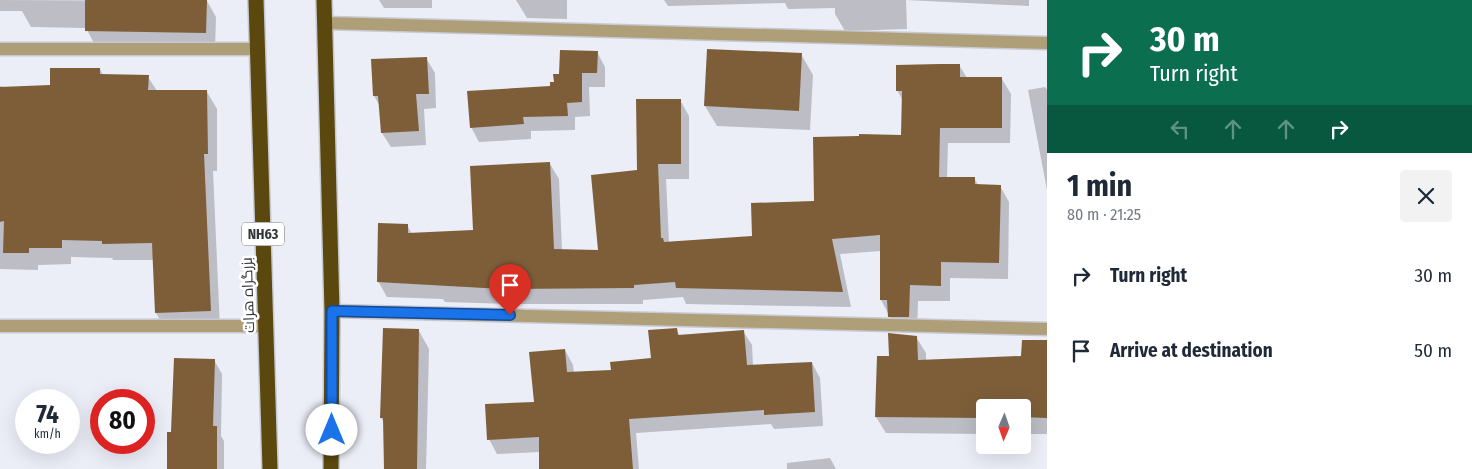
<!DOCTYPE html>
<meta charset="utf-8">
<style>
:root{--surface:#fff;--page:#f2f2f3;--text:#1f2937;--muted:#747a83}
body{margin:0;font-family:"Fira Sans Condensed",Cairo,sans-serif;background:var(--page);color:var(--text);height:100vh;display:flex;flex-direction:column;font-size:19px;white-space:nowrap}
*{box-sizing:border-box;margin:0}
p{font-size:16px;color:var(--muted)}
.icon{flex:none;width:28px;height:28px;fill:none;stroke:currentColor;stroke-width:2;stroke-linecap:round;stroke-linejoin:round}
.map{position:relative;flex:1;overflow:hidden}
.panel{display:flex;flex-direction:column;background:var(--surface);width:425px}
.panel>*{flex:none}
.top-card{background:#0b6e4f;color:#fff;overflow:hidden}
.needle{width:32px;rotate:182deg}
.tools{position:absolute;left:976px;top:399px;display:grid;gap:10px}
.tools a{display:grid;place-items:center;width:55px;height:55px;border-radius:5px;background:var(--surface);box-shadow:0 5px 20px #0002;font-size:25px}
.speed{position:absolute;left:15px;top:389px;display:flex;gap:10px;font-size:25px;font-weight:700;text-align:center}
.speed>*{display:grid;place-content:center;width:65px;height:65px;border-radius:50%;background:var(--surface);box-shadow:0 5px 20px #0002;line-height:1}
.speed small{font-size:12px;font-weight:400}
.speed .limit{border:8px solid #d22;background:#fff;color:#111}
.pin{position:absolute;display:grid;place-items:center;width:42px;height:42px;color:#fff;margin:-51px -21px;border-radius:50% 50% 50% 0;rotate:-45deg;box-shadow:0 0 5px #0007}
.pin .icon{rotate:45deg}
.me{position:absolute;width:55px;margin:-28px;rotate:0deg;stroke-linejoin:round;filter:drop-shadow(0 0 4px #0008)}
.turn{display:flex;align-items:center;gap:18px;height:105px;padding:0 20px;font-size:22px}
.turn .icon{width:65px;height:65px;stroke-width:2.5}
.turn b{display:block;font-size:35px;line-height:42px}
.lanes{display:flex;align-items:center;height:48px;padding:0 20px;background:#0003;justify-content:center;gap:25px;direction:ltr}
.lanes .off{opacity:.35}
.round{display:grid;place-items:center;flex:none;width:52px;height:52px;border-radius:5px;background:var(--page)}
.head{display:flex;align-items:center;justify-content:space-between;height:85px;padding:0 20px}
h1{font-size:30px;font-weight:700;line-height:38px}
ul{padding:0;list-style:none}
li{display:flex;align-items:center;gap:15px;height:75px;padding:0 20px}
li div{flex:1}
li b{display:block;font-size:19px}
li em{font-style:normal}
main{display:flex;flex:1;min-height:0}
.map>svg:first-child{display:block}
.shadow{fill:#0003}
.building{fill:#7d5e39}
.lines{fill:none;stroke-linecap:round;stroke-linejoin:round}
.minor-casing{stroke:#c7c8d1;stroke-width:15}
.highway-casing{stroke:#c7c8d1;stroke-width:18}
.minor{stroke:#ae9f78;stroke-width:12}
.highway{stroke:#5b480f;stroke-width:15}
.route-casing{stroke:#114b97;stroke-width:12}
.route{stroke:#1a73e8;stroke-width:9}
.labels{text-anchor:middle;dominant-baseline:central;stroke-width:5;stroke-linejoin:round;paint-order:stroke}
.shield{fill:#fff;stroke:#727275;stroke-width:1}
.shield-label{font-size:14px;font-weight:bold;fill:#35363a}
.street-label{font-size:15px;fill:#35363a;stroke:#fff}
</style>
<main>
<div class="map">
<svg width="1047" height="469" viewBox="0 0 1047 469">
<rect width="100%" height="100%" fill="#ebedf7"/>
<path class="shadow" d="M0,0l207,1 9,16 -1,32 -119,-2 -10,-19 -55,-1 -9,-16h-22z
M379,0h53v8h-48z
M516,0h51v19l-40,-1z
M664,0h365v6l-123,-6 1,29 -62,2 -10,-17v-6l-47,1 -3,-6 -117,3z
M597,52l8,15v20h-16l1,29 -15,1v13l-44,1v8l-52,3 -8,-15 80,-40 9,-12z
M801,54l12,21 -3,55 -93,-4 -12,-20z
M426,58l9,15 1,35 -12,1 2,36 -35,2 -9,-14 -2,-27 -6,-10z
M959,65l8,13 35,1 9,15 -1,49h-62l-1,35h27l4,7 22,1 9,16 -1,77 -58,-1v23h-32l-1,32 -19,-1 -17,-32v-49l-41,3 11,53 -165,-3 -3,-7 -40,3v4h-132l-66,-2 -2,-3 -56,-2 -9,-16 29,-56 5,9 63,-3 75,-67 9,15 3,72h37l39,-80 42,-71 9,16v63h-23l3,63 84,-5 63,-35 86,-65 1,-36 -6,-11z
M100,69l3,6 45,2 9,14 50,1 10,17v62h-4l7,157 -54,2 -10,-17 -2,-53h-41l-1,-2 -41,-1v7l-33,1v5l-38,-1v-183l8,2 44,-2z
M1045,87l2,3v100l-19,-100z
M676,329l4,7 63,-5 9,14 1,21 59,-3 8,15 3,48 -49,3 -3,-5 -135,9 3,36h-98l-1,-17 -43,2 -8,-15 46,-35 30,-54 8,15 1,8 38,-2 40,-12z
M419,331l10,18 -3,120h-41v-45l-4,-6z
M916,337l10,16v8l96,-4 25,-15v92h-25v-26h-37v26l-99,-1 -10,-16 14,-60z
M214,360l8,14 -1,62 3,5v28h-56l4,-35z
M830,458l6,11h-49v-6z"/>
<path class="building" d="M85,0h122l-1,33 -121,-2z
M707,49l95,4 -3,58 -95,-5z
M560,50l38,1 -1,22h-15v29l-15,1 1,13 -45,1 1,7 -54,4 -3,-37 83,-5v-4h4l-1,-8h6z
M427,57l2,37h-13l3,37 -38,2 -3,-37h-5l-2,-37z
M940,64h20v13h42v51h-62l-1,49h36v7l26,1 -2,78 -58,-1v24l-31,-1 -1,32h-21l-1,-17h-7v-65l-48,4 11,53 -167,-4 -1,-6 -41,3v3l-132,1 -125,-7 1,-59 30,1v9l65,-3 -3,-64 80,-4 4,87 44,1 -7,-75 46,-5 -1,-71h45v65h-23l3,74h2l1,4 88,-6 -1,-33 63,-2 -1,-64 46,-1v-2l42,1 1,-44h-6v-26z
M50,68h50v6l49,1 -1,15h59l1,64h-4l7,157 -56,2 -3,-70 -50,1v-3l-40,-1v8h-33v5h-26l1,-32 -4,1v-135l50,-2z
M383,328l36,1 -2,140h-33l-1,-51h-3z
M677,328l1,7 66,-5 3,35 65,-3 3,50 -51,3v-5l-135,9 4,50h-94v-32l-52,3 -2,-36 49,-2 -5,-50 36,-3 2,23 44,-2 -1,-8 41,-4 -3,-28z
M888,333l29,3 1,24 103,-4 1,-16h25v78l-25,-1v-9h-37v9l-4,1 -106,-1 2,-61h12z
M174,358l41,1 -2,67h4v43h-50v-37h4z"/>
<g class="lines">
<g class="minor-casing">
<path id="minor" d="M326,23l721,20
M0,49h257
M332,311l715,18
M0,326h266"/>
</g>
<g class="highway-casing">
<path id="highway" d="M256,0l14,469
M324,0l8,311 -1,158"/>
</g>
<use href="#minor" class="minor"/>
<use href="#highway" class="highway"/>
</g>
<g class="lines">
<g class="route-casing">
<path id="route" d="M332,430v-119l178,4"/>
</g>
<use href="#route" class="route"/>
</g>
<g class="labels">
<rect class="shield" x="242" y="222.5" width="42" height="23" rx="4"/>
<g class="shield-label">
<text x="263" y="234">NH63</text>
</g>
<g class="street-label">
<text transform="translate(248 295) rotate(-92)">بزرگراه هرات</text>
</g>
</g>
</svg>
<div class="tools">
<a><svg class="needle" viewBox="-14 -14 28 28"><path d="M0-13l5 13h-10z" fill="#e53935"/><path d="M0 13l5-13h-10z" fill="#747a83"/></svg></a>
</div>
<div class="speed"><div>74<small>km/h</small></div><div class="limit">80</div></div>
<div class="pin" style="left:510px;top:315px;background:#d93025"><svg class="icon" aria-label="arrive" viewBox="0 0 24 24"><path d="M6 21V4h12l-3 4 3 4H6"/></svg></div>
<svg class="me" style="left:332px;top:430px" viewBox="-20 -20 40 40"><circle r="19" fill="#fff"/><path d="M0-13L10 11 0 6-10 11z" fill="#1a73e8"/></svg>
</div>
<section class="panel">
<div class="top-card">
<div class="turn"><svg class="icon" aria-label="right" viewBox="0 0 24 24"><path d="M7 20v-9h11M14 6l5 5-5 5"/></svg><div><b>30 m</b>Turn right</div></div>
<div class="lanes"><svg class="icon off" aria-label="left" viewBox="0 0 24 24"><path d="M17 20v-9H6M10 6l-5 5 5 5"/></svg><svg class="icon off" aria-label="ahead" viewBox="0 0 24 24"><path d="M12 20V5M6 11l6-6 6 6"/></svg><svg class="icon off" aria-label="ahead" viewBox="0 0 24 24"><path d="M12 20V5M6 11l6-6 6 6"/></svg><svg class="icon" aria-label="right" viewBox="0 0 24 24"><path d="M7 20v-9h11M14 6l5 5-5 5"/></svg></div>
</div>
<div class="head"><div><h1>1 min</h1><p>80 m · 21:25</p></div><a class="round"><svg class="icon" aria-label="close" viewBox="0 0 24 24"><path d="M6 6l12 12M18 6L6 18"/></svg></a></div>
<ul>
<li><svg class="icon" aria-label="right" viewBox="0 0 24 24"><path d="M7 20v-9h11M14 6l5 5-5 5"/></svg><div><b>Turn right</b></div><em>30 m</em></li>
<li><svg class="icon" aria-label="arrive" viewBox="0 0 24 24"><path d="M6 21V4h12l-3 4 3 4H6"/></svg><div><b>Arrive at destination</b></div><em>50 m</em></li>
</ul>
</section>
</main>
